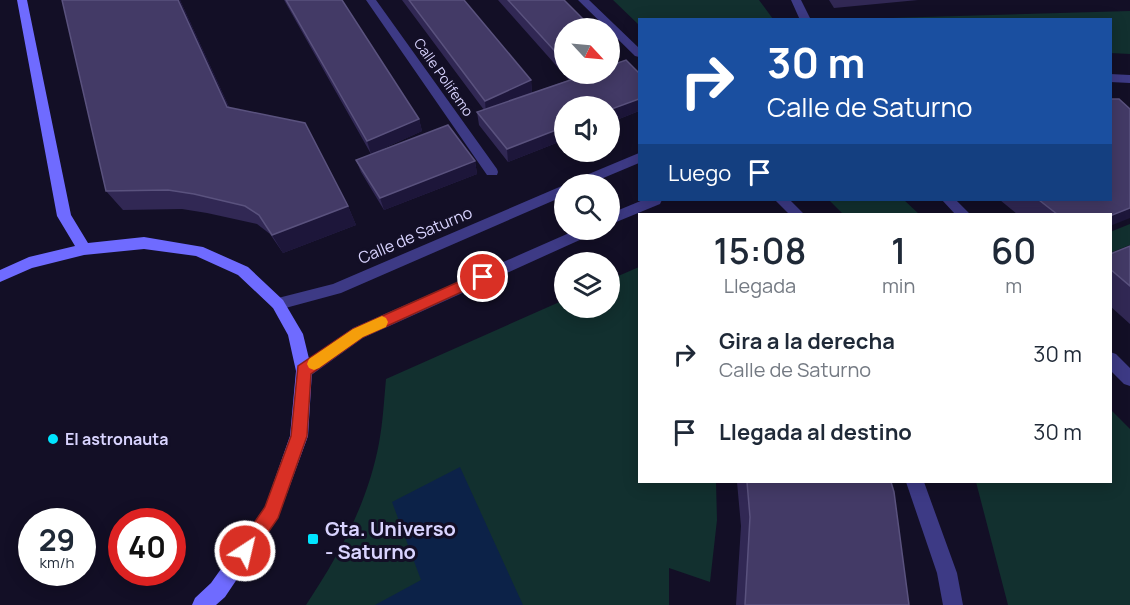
<!DOCTYPE html>
<html lang="es">
<style>
:root{--surface:#fff;--page:#f2f2f3;--text:#1f2937;--muted:#747a83}
body{margin:0;font-family:Manrope,sans-serif;background:var(--page);color:var(--text);height:100vh;display:flex;flex-direction:column;font-size:22px;white-space:nowrap}
*{box-sizing:border-box;margin:0}
p{font-size:20px;color:var(--muted)}
.icon{flex:none;width:33px;height:33px;fill:none;stroke:currentColor;stroke-width:2;stroke-linecap:round;stroke-linejoin:round}
.map{position:relative;flex:1;overflow:hidden}
.drawer{position:absolute;left:638px;top:213px;width:474px;height:270px;display:flex;flex-direction:column;background:var(--surface);border-radius:0px;box-shadow:0 3px 15px #0003}
.drawer>*{flex:none}
.banner{position:absolute;left:638px;top:18px;width:474px;height:183px;border-radius:0px;box-shadow:0 3px 15px #0003;background:#1a4fa0;color:#fff;overflow:hidden}
.needle{width:39px;rotate:116deg}
.tools{position:absolute;left:554px;top:18px;display:grid;gap:12px}
.tools a{display:grid;place-items:center;width:66px;height:66px;border-radius:50%;background:var(--surface);box-shadow:0 3px 15px #0003;font-size:30px}
.speed{position:absolute;left:18px;top:508px;display:flex;gap:12px;font-size:30px;font-weight:700;text-align:center}
.speed>*{display:grid;place-content:center;width:78px;height:78px;border-radius:50%;background:var(--surface);box-shadow:0 3px 15px #0003;line-height:1}
.speed small{font-size:15px;font-weight:400}
.speed .limit{border:9px solid #d22;background:#fff;color:#111}
.pin{position:absolute;display:grid;place-items:center;width:51px;height:51px;color:#fff;margin:-26px;border:3px solid #fff;border-radius:50%;box-shadow:0 2px 6px #0007}
.me{position:absolute;width:66px;margin:-33px;rotate:35deg;stroke-linejoin:round;filter:drop-shadow(0 0 4px #0008)}
.turn{display:flex;align-items:center;gap:21px;height:126px;padding:0 30px;font-size:27px}
.turn .icon{width:78px;height:78px;stroke-width:2.5}
.turn b{display:block;font-size:42px;line-height:51px}
.then{display:flex;align-items:center;height:57px;padding:0 30px;background:#0003;gap:12px;font-size:22px}
.eta{display:flex;justify-content:space-evenly;align-items:center;height:102px;text-align:center}
.eta b{font-size:36px;font-weight:600;line-height:42px}
ul{padding:0;list-style:none}
li{display:flex;align-items:center;gap:18px;height:78px;padding:0 30px}
li div{flex:1}
li b{display:block;font-size:22px}
li em{font-style:normal}
.map>svg:first-child{display:block}
.green{fill:#12302f}
.water{fill:#0c2248}
.lines{fill:none;stroke-linecap:round;stroke-linejoin:round}
.street{fill:#3d3a85;fill-rule:evenodd}
.secondary{fill:#6f6bff;fill-rule:evenodd}
.wall{fill:#312854}
.shaded-wall{fill:#1d163a}
.building{fill:#433a66;stroke:#5a527e;stroke-width:1.5}
.route{fill:#d93025;stroke:#8d1f18;stroke-width:1.5}
.slow{fill:#f59e0b}
.poi-dot{fill:#00e5ff;stroke:#130f26;stroke-width:2}
.labels{text-anchor:middle;dominant-baseline:central;stroke-width:6;stroke-linejoin:round;paint-order:stroke}
.far-street-label{font-size:14px;fill:#d9d4ff;stroke:#130f26}
.street-label{font-size:16px;fill:#d9d4ff;stroke:#130f26}
.poi-label{font-size:16px;font-weight:bold;fill:#d9d4ff;stroke:#130f26;text-anchor:start}
.near-poi-label{font-size:20px;font-weight:bold;fill:#d9d4ff;stroke:#130f26;text-anchor:start}
</style>
<div class="map">
<svg width="1130" height="605" viewBox="0 0 1130 605">
<rect width="100%" height="100%" fill="#130f26"/>
<path class="green" d="M613,0h146l14,19 -134,1v5z
M1130,11v43l-20,-1v-33l-254,-1z
M829,200h75l15,14h-76z
M1130,224v21l-20,8v-21z
M639,267v215h77l1,38 -7,62 -41,-14v37h-363c33,-50 62,-102 73,-162 4,-21 5,-43 7,-64l178,-79v8h45v-28z
M1110,409l20,20v176h-122l-32,-123h134z"/>
<path class="water" d="M460,467l63,138h-148l46,-25 -29,-78z"/>
<g class="lines">
<path class="street" d="M366,0h10l121,169 1,3 -1,3h-10z
M578,0h11l50,48v9l-4,-1z
M791,0h10l10,20h-11z
M1110,74l20,1v8l-20,-1z
M639,153v10l-50,21h-19l2,-3z
M564,185v11l-223,97 -63,17 -5,-2 -3,-4 3,-4 5,-2 55,-14z
M643,200h19l-2,4 -51,21v-11z
M775,200h15l14,14h-15z
M942,200h14l14,14h-15z
M576,230h19l-2,4 -230,104 -53,38 -6,2 -6,-2 -2,-5 2,-5 55,-38z
M1110,352l6,2 14,14v18l-6,-2 -14,-14z
M906,482h18l33,91 6,32h-20l-6,-32z"/>
<path class="secondary" d="M17,0h10l44,215 17,28 56,-6 59,10 45,20 35,33 20,34 9,37 -4,65 -30,82 -53,79 -9,8h-24l3,-7 16,-15 54,-76 25,-71 6,-65 -8,-36 -15,-27 -35,-33 -42,-19 -52,-7 -60,6 -52,13 -32,14v-12l29,-13 46,-11 -18,-30z"/>
</g>
<path class="wall" d="M180,0l49,107 119,99 8,19 -73,28 -13,-19 -13,-10 -50,-11 -25,-4 -59,1 -17,-19z
M284,0h58l77,119 3,12 -51,23z
M402,0h62l67,80 1,13 -3,1 40,-14 -71,-80h66l28,28h-28v46h45v-28l6,6 -1,12 12,-4 13,13v38l-30,12v-17h-45v34l-56,22 -29,-37 -2,-13 7,-2z
M829,0h89l-84,8z
M356,160l119,1 2,13 -93,36 -23,-38z
M1000,200h110v14h-93z
M1130,246v78l-20,-18v-52z
M737,482h154l18,123h-173l5,-79z"/>
<path class="shaded-wall" d="M178,0h2l58,127 -11,-20z
M615,52l-1,13 -5,2v-13z
M572,74h23l-23,10z
M531,80l1,13 -46,21 -1,-13z
M639,99v12l-30,12v-13z
M419,119l3,12 -51,23 -4,-13z
M564,127v13l-56,22 -1,-13z
M475,161l2,13 -93,36 -4,-12z
M348,206l8,19 -73,28 -11,-18z
M1130,208v10l-20,8v-10z"/>
<path class="building" d="M62,0h116l49,107 78,16 43,83 -76,29 -13,-20 -14,-9 -51,-12 -26,-4 -62,1z
M286,0h56l77,119 -52,22z
M409,0h55l67,80 -46,21z
M508,0h56l28,28h-28v33z
M609,46l6,6 -6,2z
M626,60l13,13v26l-30,11v-4h-45v21l-57,22 -30,-37 111,-38h21v-8z
M1110,99h9l11,10v99l-20,8v-2h-53l-18,-14h71z
M448,125l27,36 -95,37 -24,-38z
M1130,246v40l-20,-17v-15z
M747,482h144l3,10 15,113h-164l5,-88z"/>
<path class="route" d="M483,271l7,6 -2,3 -125,57 -52,37 -4,62 -29,82 -27,39 -6,2 -6,-2 -3,-6 3,-6 26,-38 26,-71 7,-70 55,-37z"/>
<path class="slow" d="M382,316l4,2 2,4 -2,5 -23,10 -44,31 -5,2 -5,-2 -2,-4 2,-5 44,-30z"/>
<g class="poi-dot">
<circle cx="53" cy="439" r="6"/>
<rect x="307" y="533" width="12" height="12" rx="3"/>
</g>
<g class="labels">
<g class="far-street-label">
<text transform="translate(444 77) rotate(55)">Calle Polifemo</text>
</g>
<g class="street-label">
<text transform="translate(415 235) rotate(-23)">Calle de Saturno</text>
</g>
<g class="poi-label">
<text x="65" y="439">El astronauta</text>
</g>
<g class="near-poi-label">
<text x="325" y="528">Gta. Universo<tspan x="325" dy="23">- Saturno</tspan></text>
</g>
</g>
</svg>
<div class="tools">
<a><svg class="needle" viewBox="-14 -14 28 28"><path d="M0-13l5 13h-10z" fill="#e53935"/><path d="M0 13l5-13h-10z" fill="#747a83"/></svg></a>
<a><svg class="icon" aria-label="sound" viewBox="0 0 24 24"><path d="M4 9h4l5-4v14l-5-4H4zM17 9q2 3 0 6"/></svg></a>
<a><svg class="icon" aria-label="search" viewBox="0 0 24 24"><circle cx="10" cy="10" r="6"/><path d="M15 15l6 6"/></svg></a>
<a><svg class="icon" aria-label="layers" viewBox="0 0 24 24"><path d="M12 4l9 5-9 5-9-5zM3 14l9 5 9-5"/></svg></a>
</div>
<div class="speed"><div>29<small>km/h</small></div><div class="limit">40</div></div>
<div class="pin" style="left:483px;top:277px;background:#d93025"><svg class="icon" aria-label="arrive" viewBox="0 0 24 24"><path d="M6 21V4h12l-3 4 3 4H6"/></svg></div>
<svg class="me" style="left:245px;top:551px" viewBox="-20 -20 40 40"><circle r="17" fill="#d93025" stroke="#fff" stroke-width="3"/><path d="M0-11L8 9 0 5-8 9z" fill="#fff"/></svg>
<div class="banner">
<div class="turn"><svg class="icon" aria-label="right" viewBox="0 0 24 24"><path d="M7 20v-9h11M14 6l5 5-5 5"/></svg><div><b>30 m</b>Calle de Saturno</div></div>
<div class="then">Luego<svg class="icon" aria-label="arrive" viewBox="0 0 24 24"><path d="M6 21V4h12l-3 4 3 4H6"/></svg></div>
</div>
<section class="drawer">
<div class="eta">
<div><b>15:08</b><p>Llegada</p></div>
<div><b>1</b><p>min</p></div>
<div><b>60</b><p>m</p></div>
</div>
<ul>
<li><svg class="icon" aria-label="right" viewBox="0 0 24 24"><path d="M7 20v-9h11M14 6l5 5-5 5"/></svg><div><b>Gira a la derecha</b><p>Calle de Saturno</p></div><em>30 m</em></li>
<li><svg class="icon" aria-label="arrive" viewBox="0 0 24 24"><path d="M6 21V4h12l-3 4 3 4H6"/></svg><div><b>Llegada al destino</b></div><em>30 m</em></li>
</ul>
</section>
</div>
